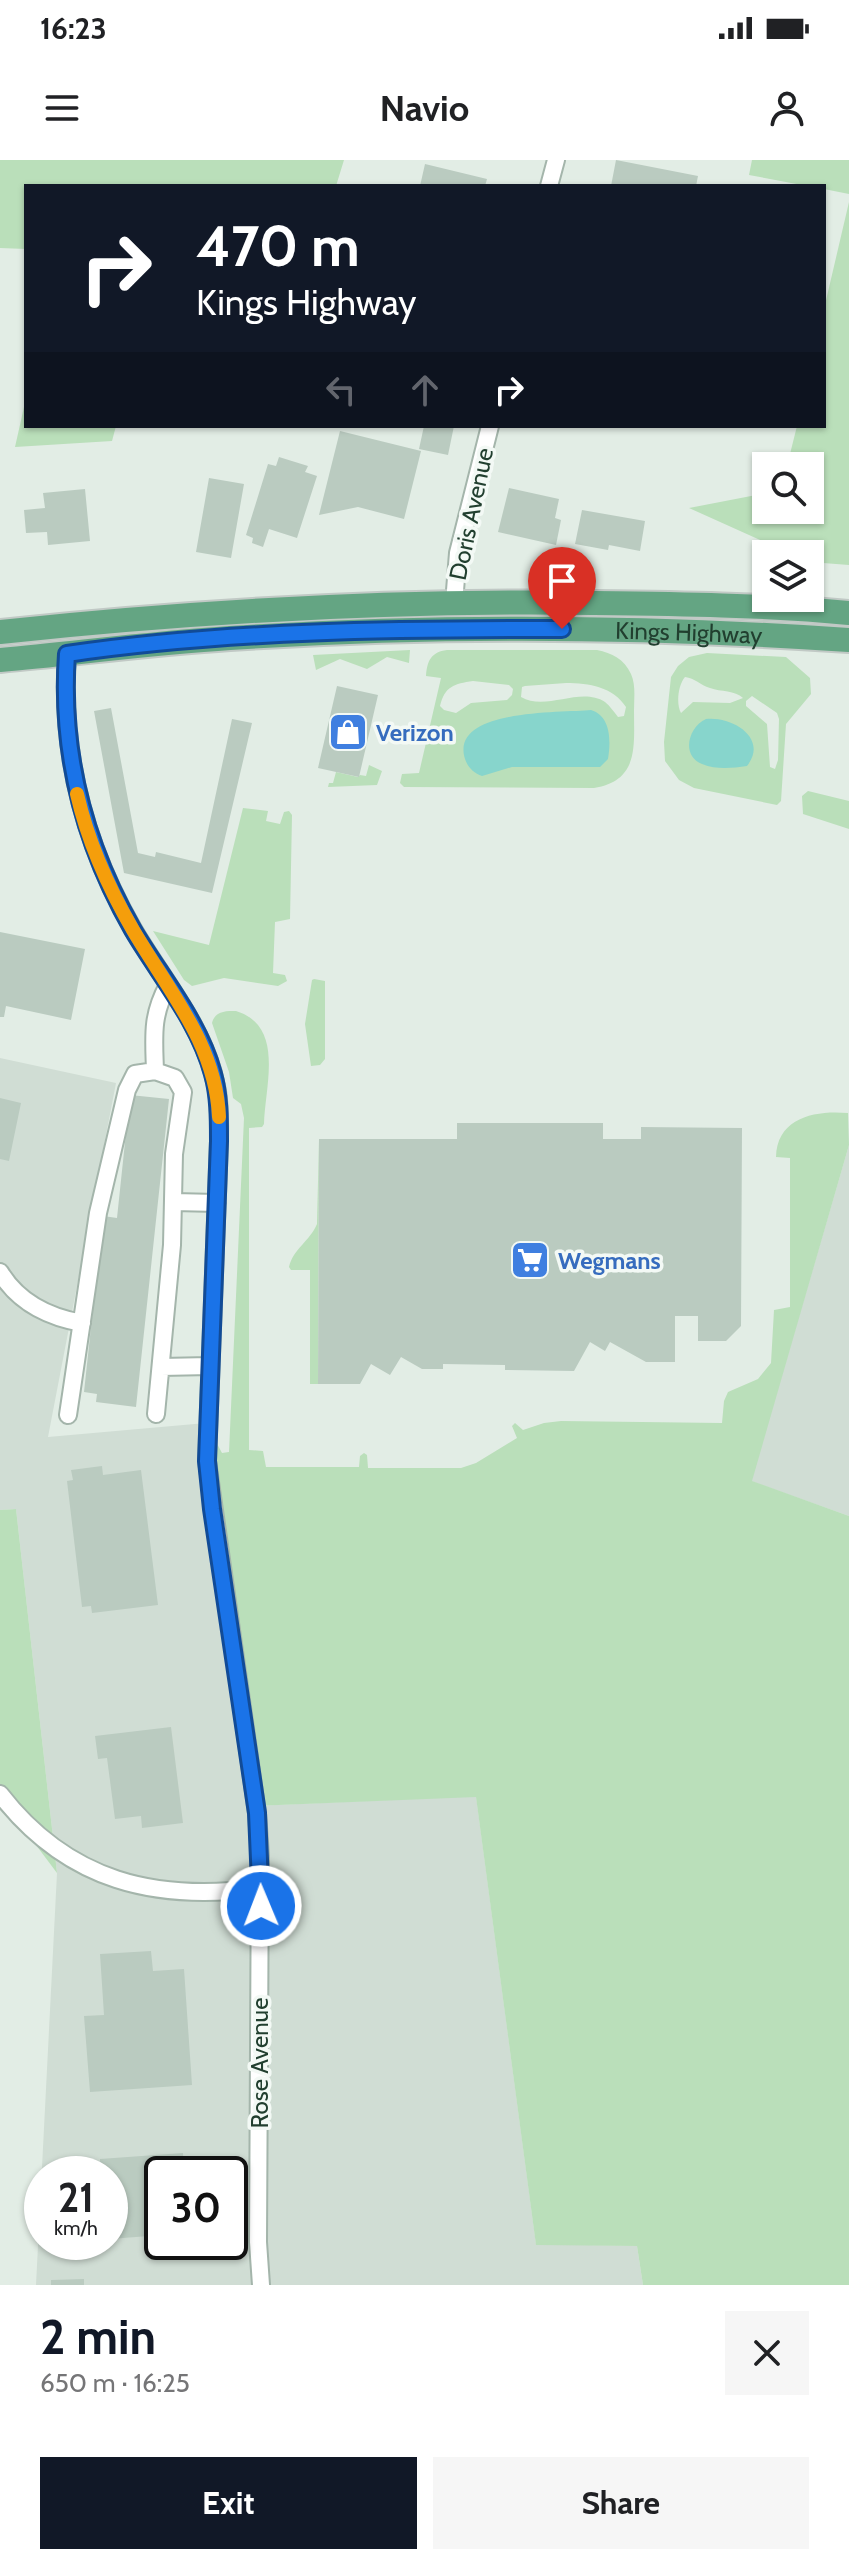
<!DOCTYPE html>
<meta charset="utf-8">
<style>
:root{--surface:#fff;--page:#f6f6f6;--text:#202124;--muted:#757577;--accent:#111827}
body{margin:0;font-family:Cabin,sans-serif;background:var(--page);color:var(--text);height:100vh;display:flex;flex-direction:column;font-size:30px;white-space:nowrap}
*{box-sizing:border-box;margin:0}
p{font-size:26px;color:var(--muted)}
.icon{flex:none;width:44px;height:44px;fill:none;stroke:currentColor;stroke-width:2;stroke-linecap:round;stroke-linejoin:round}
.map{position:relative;height:2125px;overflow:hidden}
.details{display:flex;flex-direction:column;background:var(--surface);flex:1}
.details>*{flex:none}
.banner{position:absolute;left:24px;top:24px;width:802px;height:244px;border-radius:0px;box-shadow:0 2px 6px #0004;background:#111827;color:#fff;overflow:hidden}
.controls{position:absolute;left:752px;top:292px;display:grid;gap:16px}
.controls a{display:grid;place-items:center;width:72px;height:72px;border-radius:0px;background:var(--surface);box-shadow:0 2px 6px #0004;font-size:40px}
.speed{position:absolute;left:24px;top:1996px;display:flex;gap:16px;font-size:40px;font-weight:700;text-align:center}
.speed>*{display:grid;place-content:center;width:104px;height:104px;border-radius:50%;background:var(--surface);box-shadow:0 2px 6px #0004;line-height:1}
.speed small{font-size:20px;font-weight:400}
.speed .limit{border:4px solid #111;border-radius:12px;background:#fff;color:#111}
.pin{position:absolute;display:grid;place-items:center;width:68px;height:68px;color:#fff;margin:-82px -34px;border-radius:50% 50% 50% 0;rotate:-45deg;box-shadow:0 0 8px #0007}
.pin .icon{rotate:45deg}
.me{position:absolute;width:88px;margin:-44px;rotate:359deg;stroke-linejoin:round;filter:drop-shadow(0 0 6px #0008)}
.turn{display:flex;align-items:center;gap:28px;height:168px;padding:0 40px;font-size:36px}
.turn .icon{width:104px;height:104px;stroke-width:2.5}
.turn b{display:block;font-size:56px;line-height:68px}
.lanes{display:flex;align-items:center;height:76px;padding:0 40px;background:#0003;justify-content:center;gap:40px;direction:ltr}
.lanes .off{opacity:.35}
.round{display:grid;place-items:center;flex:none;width:84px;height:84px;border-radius:0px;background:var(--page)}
.overview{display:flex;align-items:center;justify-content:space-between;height:136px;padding:0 40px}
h1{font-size:48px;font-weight:700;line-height:60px;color:var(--accent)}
.cta{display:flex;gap:16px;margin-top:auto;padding:16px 40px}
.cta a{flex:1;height:92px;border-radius:0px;background:var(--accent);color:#fff;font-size:32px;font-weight:700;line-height:92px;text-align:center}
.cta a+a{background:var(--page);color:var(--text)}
.status{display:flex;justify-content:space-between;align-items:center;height:56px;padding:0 40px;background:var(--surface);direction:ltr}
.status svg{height:22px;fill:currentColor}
header{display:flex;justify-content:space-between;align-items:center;height:104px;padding:0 40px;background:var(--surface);font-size:36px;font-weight:700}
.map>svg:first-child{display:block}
.built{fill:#d0ddd4;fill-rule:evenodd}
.green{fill:#badfba;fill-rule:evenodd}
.water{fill:#87d5cc}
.building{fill:#bacbc0}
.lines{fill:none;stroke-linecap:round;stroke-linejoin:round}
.minor-casing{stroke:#a4b5ab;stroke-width:20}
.primary-casing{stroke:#c1c9c5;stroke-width:28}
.minor{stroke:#fff;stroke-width:16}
.primary{stroke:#64a583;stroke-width:24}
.route-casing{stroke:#114b97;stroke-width:20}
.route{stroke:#1a73e8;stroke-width:14}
.slow{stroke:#f59e0b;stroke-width:14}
.labels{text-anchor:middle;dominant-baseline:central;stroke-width:7;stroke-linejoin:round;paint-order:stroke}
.street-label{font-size:24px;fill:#213f2f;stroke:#f3f9f5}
.shop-label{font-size:24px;font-weight:bold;fill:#366cbe;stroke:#f3f9f5;text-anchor:start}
</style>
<div class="status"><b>16:23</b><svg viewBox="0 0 49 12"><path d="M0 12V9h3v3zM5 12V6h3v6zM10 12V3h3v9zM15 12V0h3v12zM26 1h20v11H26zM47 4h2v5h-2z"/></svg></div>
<header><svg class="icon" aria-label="menu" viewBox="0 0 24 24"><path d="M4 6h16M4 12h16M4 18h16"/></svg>Navio<svg class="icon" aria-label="person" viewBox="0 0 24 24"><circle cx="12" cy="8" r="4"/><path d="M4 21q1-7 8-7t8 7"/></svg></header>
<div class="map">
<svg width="849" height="2125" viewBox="0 0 849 2125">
<rect width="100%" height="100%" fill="#e2ede5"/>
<path class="built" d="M0,898l116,25 -68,354 158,-14 47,383 223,-10 60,448 101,2 6,39h-607l21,-412 -41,-364 -16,1zM42,2014h68v68h-68zM162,2014h68v68h-68z
M849,985v371l-98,-35z"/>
<path class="green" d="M0,0h344l-8,26h-310v63l-26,-1z
M752,0h97v34l-25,-5v-3h-17l-58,-11z
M849,42v363l-39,-3v-8h-19l-102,-46 77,-15v17h44v-44h-23l10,-40h27v-117z
M26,238v28h90l-4,15 -97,6z
M410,490l-1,13 -22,-6 -20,12 -27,-10 -24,11 -3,-15z
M447,490h150c15,3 27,9 34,24 5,11 3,25 3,37 0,35 5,70 -40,77l-190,-1 -4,-4 2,-9 17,-1 22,-95 -15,-2c1,-15 5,-24 21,-26zM473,521l36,4 4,4 -1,6 -5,5 -36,3 -15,10 -12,-3 -4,-4c5,-20 14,-22 33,-25zM566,523c23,0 47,4 60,24l-2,9 -6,1c-4,-5 -8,-11 -13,-15 -25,-16 -59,10 -84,-5l1,-10 3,-1z
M707,493l79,4 24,21 1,16 -25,30 -5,77 -4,4 -83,-17 -15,-8 -14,-19 -1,-19 7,-65 7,-11 11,-9zM685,517c10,1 15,8 25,11 11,4 25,2 33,10l-13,5 -37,-1 -12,11c-5,-9 -3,-28 4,-36zM752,536l25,17 2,6 -1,41 -3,9 -5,-2 -3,-43 -21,-18v-5z
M369,605l13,6 -5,14 -49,2 1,-4h4l3,-11 22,5 2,-2 6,1z
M808,631l41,10v28l-46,-15 -1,-18z
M243,648l25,3 -2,10 14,3 4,-12 5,-1 3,4 -2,104 -15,3 -2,51 12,2 2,6 -9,5 -54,-8 -32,8 -8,-6 -31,-49 56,14z
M314,819l11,2v78l-5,6 -9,1 -6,-42 7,-44z
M236,851c49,15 29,75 28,113l-2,3 -13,1v322l14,1 3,16h93l1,-11 4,-3 3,2 1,13h93l15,-5 41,-25 -5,-12 3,-3 8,7 21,-7 17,-2 161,2 2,-22 4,-9 30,-13 13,-16 3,-53 16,-3v-149l-14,-1c1,-40 40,-47 72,-44l1,32 -97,336 97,35v769h-206l-6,-39 -101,-1 -60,-448 -223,9 -47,-383 16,30 7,-1 15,-334 -3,-14 -8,-6 -4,-26 -17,-49c3,-12 13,-12 24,-12z
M319,979l-1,245h-8v-114h-19l-2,-3c4,-18 21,-26 28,-43z
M16,1349l41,364 -57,-76v-287z"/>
<path class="water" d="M591,550c20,6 20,31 17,49l-8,8h-88l-30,9c-8,-3 -14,-8 -17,-17 -16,-51 98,-46 126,-49z
M706,559c26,-3 63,19 41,47 -15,2 -30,4 -45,-2 -21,-8 -14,-37 4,-45z"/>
<path class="building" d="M616,0l82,16 -2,10h-85z
M425,4l62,15 -2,7h-65z
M424,266h30l-6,29 -29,-6z
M340,271l81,20 -17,68 -46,-12 -39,8z
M279,297l29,9 -3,6 12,4 -20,62 -28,-9 -6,18 -11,-4 1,-5 -7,-3 22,-71 8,2z
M209,318l35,6 -13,74 -35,-6z
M509,328l50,11 -4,19 6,2 -5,25 -58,-13z
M85,329l5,52 -42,4 -1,-13 -21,1 -2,-23 21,-2 -2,-15z
M582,350l63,11 -5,30 -31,-6 -1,5 -33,-6z
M337,526l41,9 -19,82 -41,-9z
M111,548l27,145 17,4 1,-5 45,11 31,-144 20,4 -40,170 -88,-20 -30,-162z
M0,772l85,17 -14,71 -65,-14 -2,11h-4z
M130,935l39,4 -33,308 -40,-5 1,-8 -13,-2 19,-176 14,2z
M0,938l21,5 -12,58 -9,-2z
M457,963h146v16h38v-12l101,1 -1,198 -15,15h-28v-25h-23v46h-29l-36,-20 -5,9 -15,-9 -16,29 -69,-1v-5l-62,-1v5h-21l-21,-12 -11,18 -19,-11 -11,20h-42l1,-245h138z
M102,1306l1,9 38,-5 17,135 -66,8 -1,-7 -9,1 -15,-126 6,-1 -2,-10z
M171,1567l12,96 -41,5 -1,-12 -26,3 -8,-61 -9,1 -3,-23z
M151,1791l2,20 31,-2 8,116 -102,7 -6,-76 20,-1 -4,-61z
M183,1993l1,21h-22v61l-52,4v-65h-9l-1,-15z
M84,2119v6h-33v-5z"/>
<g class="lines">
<g class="minor-casing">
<path id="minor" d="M549,26l7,-26
M454,443l4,-50 32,-127
M67,494c-7,99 17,190 66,275 29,50 72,99 83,157 4,18 3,36 3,55l-12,320 50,352 3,43 -2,386 3,43
M155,911l20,7 8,14 -9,62 -2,91 -16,169
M174,1042l43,1
M0,1112c18,30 48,45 82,51
M161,1207l49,-1
M68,1255l30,-202 29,-123 8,-16 20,-3c-1,-34 -4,-55 13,-86
M0,1634c68,88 156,108 261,94"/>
</g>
<g class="primary-casing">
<g id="primary">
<path d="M0,472c198,-21 395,-32 594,-29 85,1 171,2 255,10"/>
<path id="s1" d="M0,500c77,-7 153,-17 230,-22 206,-13 413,-12 619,2"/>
</g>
</g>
<use href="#minor" class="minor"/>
<use href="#primary" class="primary"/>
</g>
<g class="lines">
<g class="route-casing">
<path id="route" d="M261,1746l-4,-93 -45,-304 -5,-48 12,-320c0,-23 0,-46 -6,-67 -14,-53 -53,-98 -80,-144 -49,-86 -73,-177 -66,-276 163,-24 331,-25 495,-25"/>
</g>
<use href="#route" class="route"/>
<path class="slow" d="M77,634c11,48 31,93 56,136 35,60 83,114 86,187"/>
</g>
<defs>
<g id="shop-square" transform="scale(2)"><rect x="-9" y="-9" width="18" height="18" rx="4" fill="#3f7fe0" stroke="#f3f9f5"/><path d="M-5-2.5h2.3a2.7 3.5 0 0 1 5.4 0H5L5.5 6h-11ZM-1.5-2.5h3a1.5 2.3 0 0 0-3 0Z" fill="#fff"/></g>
<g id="supermarket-square" transform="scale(2)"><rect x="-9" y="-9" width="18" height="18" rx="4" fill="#3f7fe0" stroke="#f3f9f5"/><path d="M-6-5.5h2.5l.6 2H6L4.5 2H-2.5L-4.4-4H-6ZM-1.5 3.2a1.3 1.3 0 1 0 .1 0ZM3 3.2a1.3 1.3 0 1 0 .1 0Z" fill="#fff"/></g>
</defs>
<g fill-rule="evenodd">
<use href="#shop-square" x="348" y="572"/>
<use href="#supermarket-square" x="530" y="1100"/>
</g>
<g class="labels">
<g class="street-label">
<text transform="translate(471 354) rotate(-78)">Doris Avenue</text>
<text stroke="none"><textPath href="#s1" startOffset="690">Kings Highway</textPath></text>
<text transform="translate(259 1903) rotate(-90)">Rose Avenue</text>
</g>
<g class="shop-label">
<text x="376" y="572">Verizon</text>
<text x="558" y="1100">Wegmans</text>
</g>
</g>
</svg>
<div class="controls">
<a><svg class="icon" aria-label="search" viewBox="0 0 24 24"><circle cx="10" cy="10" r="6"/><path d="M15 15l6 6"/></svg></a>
<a><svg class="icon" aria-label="layers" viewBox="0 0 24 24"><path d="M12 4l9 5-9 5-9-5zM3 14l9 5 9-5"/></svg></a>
</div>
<div class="speed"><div>21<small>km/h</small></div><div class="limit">30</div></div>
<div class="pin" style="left:562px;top:469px;background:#d93025"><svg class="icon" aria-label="arrive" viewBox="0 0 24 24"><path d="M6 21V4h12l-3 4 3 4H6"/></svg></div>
<svg class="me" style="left:261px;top:1746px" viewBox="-20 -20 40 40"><circle r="17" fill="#1a73e8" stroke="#fff" stroke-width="3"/><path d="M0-11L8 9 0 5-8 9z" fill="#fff"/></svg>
<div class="banner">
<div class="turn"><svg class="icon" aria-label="right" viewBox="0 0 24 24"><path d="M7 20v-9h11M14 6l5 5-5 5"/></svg><div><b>470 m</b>Kings Highway</div></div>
<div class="lanes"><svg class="icon off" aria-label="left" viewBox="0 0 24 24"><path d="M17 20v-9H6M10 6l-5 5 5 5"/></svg><svg class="icon off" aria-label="ahead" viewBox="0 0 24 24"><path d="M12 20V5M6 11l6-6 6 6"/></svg><svg class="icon" aria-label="right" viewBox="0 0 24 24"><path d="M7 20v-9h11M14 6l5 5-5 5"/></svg></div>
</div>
</div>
<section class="details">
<div class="overview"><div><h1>2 min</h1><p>650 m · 16:25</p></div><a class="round"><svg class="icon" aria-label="close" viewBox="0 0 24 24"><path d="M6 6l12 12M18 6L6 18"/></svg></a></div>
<div class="cta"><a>Exit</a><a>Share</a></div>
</section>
